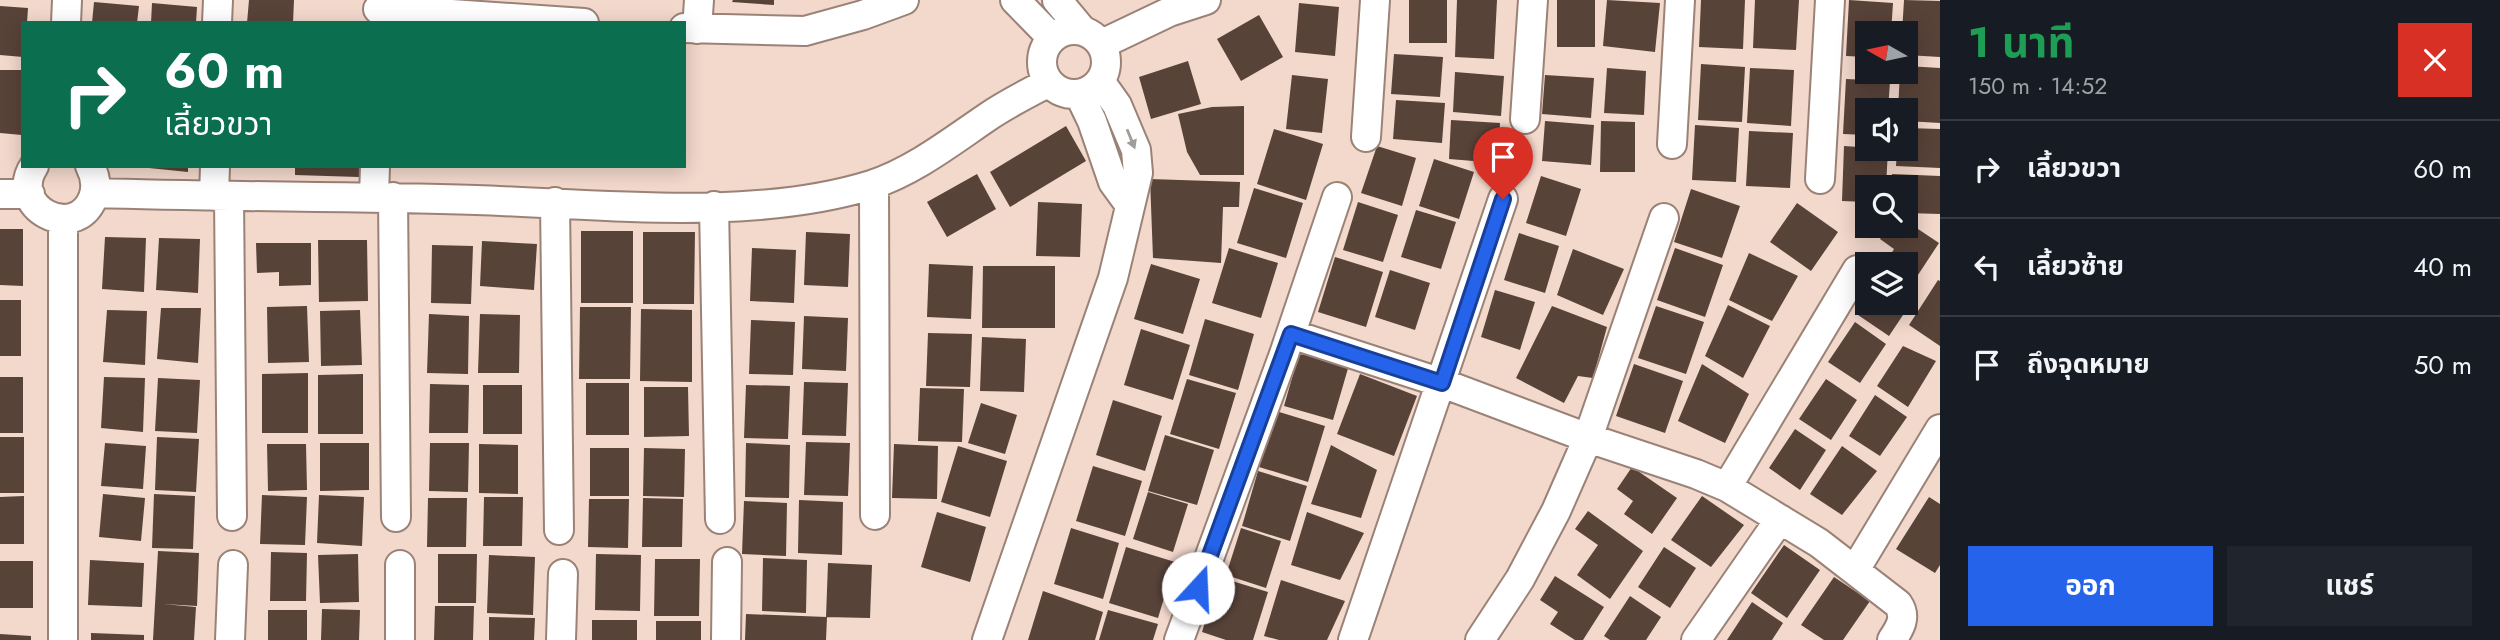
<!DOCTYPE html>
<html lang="th">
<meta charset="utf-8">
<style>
:root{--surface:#171b24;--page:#20242c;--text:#f1f3f6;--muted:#9ea1a6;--line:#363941;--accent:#2563eb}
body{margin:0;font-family:Jost,"Noto Sans Thai",sans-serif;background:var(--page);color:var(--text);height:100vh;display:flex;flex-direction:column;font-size:26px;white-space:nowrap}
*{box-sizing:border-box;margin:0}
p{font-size:23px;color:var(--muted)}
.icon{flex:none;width:38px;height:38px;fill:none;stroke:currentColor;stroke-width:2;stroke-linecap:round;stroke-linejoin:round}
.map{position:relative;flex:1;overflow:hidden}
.side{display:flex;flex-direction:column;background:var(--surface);width:560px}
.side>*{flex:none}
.banner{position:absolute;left:21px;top:21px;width:665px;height:147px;border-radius:0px;box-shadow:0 4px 18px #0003;background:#0b6e4f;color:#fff;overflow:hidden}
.needle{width:46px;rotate:279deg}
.tools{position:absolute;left:1855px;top:21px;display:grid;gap:14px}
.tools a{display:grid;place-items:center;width:63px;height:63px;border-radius:0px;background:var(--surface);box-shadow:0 4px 18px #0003;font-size:35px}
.pin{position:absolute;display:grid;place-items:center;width:60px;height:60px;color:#fff;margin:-72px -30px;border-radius:50% 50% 50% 0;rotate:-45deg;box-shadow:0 0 7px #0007}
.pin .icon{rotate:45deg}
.me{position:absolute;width:77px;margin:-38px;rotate:20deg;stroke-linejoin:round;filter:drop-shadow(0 0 5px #0008)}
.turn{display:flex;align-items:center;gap:24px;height:147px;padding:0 28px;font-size:32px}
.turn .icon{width:91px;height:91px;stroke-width:2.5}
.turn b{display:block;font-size:49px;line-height:60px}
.round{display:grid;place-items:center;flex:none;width:74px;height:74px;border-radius:0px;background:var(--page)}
.summary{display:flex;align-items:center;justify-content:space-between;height:119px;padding:0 28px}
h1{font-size:42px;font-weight:700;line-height:52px;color:#1e9e55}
.cta{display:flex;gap:14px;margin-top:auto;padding:14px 28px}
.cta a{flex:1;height:80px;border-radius:0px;background:var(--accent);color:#fff;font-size:28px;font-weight:700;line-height:80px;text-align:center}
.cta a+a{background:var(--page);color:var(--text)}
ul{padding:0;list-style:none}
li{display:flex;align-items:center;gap:21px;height:98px;padding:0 28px;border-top:2px solid var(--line)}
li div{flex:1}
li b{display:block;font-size:26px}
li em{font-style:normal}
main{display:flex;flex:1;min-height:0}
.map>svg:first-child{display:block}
.building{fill:#584339}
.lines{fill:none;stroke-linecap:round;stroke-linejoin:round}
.minor-casing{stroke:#9b8277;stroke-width:32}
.minor{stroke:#fff;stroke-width:28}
.oneway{fill:#a09c99}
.route-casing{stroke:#184099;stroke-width:18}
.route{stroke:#2563eb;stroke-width:12}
</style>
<main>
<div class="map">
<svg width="1940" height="640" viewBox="0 0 1940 640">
<rect width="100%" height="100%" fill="#f3d8cc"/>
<path class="building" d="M249,0h45l-1,23h-46z
M733,0h41v5l-42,-3z
M1409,0h38v43h-38z
M1457,0h40l-3,59 -39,-2z
M1557,0h38v47h-38z
M1607,0l53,3 -5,49 -52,-6z
M1701,0h44l-2,49 -44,-2z
M1755,0h44l-3,50 -43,-2z
M1849,0l44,3 -2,30h-24v24l-21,-1z
M1904,0l36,1v56l-34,-2v-22h-4z
M94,2l45,4 -2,17h-45z
M152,3l45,4 -1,16h-45z
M1299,3l40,4 -4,49 -40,-4z
M0,6l28,2 -1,15h-4v34l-23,-2z
M1259,15l24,42 -42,24 -24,-42z
M1394,54l49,3 -3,40 -49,-3z
M1188,61l13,43 -50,15 -12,-42z
M1701,64l44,3 -3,55 -44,-2z
M1906,66l34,2v55l-34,-2v-11h-8l2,-38h6z
M1607,68l39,3 -2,44 -40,-2z
M1750,68l44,2 -3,56 -44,-3z
M0,70h23l-1,65 -22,-2z
M1455,72l49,4 -3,40 -48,-4z
M1292,75l36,4 -6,54 -36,-4z
M1545,75l49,3 -3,40 -49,-4z
M1846,79l44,2 -2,29h-21v25l-24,-1z
M1396,100l49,3 -3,40 -49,-4z
M1244,106v69h-44l-13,-23 -9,-38 34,-7z
M1451,120l49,3 -2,40 -49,-4z
M1545,121l49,4 -3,40 -49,-4z
M1601,121l34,1v50h-35z
M1695,125l44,3 -3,54 -44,-2z
M1066,126l20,35 -76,46 -20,-35z
M1906,128l34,1v39l-44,-2 1,-17h9z
M1274,129l49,15 -17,56 -49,-16z
M1749,131l44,2 -3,55 -44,-2z
M1377,146l39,12 -14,48 -41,-13z
M1844,146l44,3 -2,38h-19v15l-25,-1z
M1434,159l40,13 -15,47 -40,-13z
M149,166h39v6l-39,-4z
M295,166h65l-1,11 -64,-2z
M977,174l19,35 -49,28 -20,-35z
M1892,174l48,2v38l-34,-1v-26h-14z
M1541,176l40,13 -15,47 -40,-13z
M1150,179l90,3 -1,25h-16l-2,56 -68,-5z
M1254,188l49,15 -17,55 -49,-15z
M1691,189l49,17 -18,52 -48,-16z
M1038,202l44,2 -2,53 -44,-1z
M1358,202l40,13 -15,47 -40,-12z
M1797,203l41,29 -27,39 -41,-29z
M1416,210l40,12 -15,47 -40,-12z
M1906,221l33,22 -25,38 -8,-6v-11l-20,-2 8,-13 -14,-10 8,-13h18z
M0,229h23v57l-23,-1z
M581,231h52v72h-52z
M643,232h52l-1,72h-51z
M806,232l44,2 -2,53 -44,-2z
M1519,233l40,13 -14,47 -41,-13z
M105,237l41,1 -2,54 -42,-3z
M159,238l41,1 -2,54 -42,-3z
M318,240h49l1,61 -49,1z
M482,241l55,3 -3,46 -54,-4z
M256,243h55v42l-32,1v-14l-22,1z
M432,245l41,1 -2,58 -40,-1z
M752,248l44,2 -2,53 -44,-2z
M1229,248l49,15 -17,55 -49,-15z
M1675,248l48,17 -18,52 -48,-17z
M1573,249l51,20 -21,46 -46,-20z
M1749,253l49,23 -26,45 -43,-21z
M1335,257l48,15 -17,55 -48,-15z
M929,264l44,2 -2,53 -44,-2z
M1151,264l49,15 -17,55 -49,-15z
M983,266h72v62h-73z
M1390,270l40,13 -15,47 -40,-13z
M1938,280l2,1v65l-31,-21z
M1495,290l40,12 -15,48 -39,-13z
M1906,290l9,7 -26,39 -31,-21 8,-12h40z
M0,300h21v56h-21z
M1728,305l42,21 -27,52 -38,-22z
M307,306l2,56 -41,1 -1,-56z
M1552,306l55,21 -14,51 -15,-2 -14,27 -48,-25z
M1656,306l48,16 -18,52 -48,-16z
M580,307h51l-1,72h-51z
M161,308h40l-3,55 -41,-4z
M641,309l51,1v72l-52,-1z
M107,310l40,1 -2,54 -42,-3z
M360,310l2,55 -41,1 -1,-55z
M429,314l40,2 -1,58 -41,-1z
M480,314l40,1 -1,58h-41z
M804,316l44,2 -2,53 -44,-2z
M1205,319l49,15 -16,56 -49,-15z
M751,320l44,2 -2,53 -44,-1z
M1855,322l31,22 -26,39 -32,-21z
M1141,329l49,16 -17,55 -49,-15z
M928,333l44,1 -2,53 -44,-1z
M982,337l44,2 -2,53 -44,-1z
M1903,346l33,15 -28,46 -31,-21z
M1300,350l49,15 -16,55 -49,-14z
M1634,364l49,17 -18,52 -49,-17z
M1702,364l47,30 -24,49 -47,-22z
M308,373v60h-46v-59z
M363,374v60h-45v-59z
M1360,374l57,22 -23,60 -57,-22z
M0,377h23v56h-23z
M104,377l41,1 -2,54 -42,-4z
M158,378l42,2 -3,53 -42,-2z
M1187,379l49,14 -17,56 -49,-15z
M1826,379l31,21 -26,40 -32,-21z
M804,382l44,1 -2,53 -44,-1z
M586,383h43v52h-43z
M430,384l39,1 -1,48h-39z
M483,385h39v49h-39z
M746,385l44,1 -2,53 -44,-1z
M644,387h44l1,49 -45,1z
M920,388l44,1 -2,53 -44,-1z
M1875,395l32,22 -27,39 -31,-20z
M1113,400l49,16 -17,55 -49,-16z
M981,403l36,12 -12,39 -37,-11z
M1276,411l49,15 -17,56 -49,-15z
M1795,429l31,21 -26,40 -31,-22z
M1165,435l49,15 -17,55 -49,-14z
M0,437h24v56h-24z
M157,437l42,2 -3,53 -41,-2z
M806,442l44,1 -2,53 -44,-1z
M105,443l41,3 -3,43 -42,-3z
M320,443h49v47l-49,1z
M430,443h39l-1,49 -39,-1z
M746,443l44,2 -1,53 -44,-1z
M267,444h39l1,46 -39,1z
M479,444l39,1v49l-39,-1z
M894,444l44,2 -1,53 -45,-1z
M1331,445l46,25 -16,48 -50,-14z
M958,446l49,15 -17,56 -49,-15z
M1842,446l35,25 -35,44 -32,-21z
M590,448h39v48h-39z
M644,448l41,1 -1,48 -41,-1z
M1093,466l49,15 -17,55 -49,-15z
M1632,467l45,31 -25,36 -28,-20 9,-13 -16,-12z
M1258,471l49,15 -17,55 -48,-15z
M1148,492l40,12 -15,48 -40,-13z
M103,494l42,4 -4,43 -42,-4z
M154,494l41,2 -2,53 -41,-1z
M262,495l45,2 -2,48 -45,-1z
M319,495l45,2 -2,49 -45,-3z
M24,496v48h-24v-47z
M1702,496l42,29 -33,42 -40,-27z
M484,497h39l-1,49h-39z
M1929,497l11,7v61l-5,8 -39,-24z
M428,498h39l-1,49h-39z
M643,498l40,1 -1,48h-40z
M589,499h40l-1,49 -40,-1z
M799,500l44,2 -1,53 -44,-2z
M744,501l43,2 -1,53 -44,-2z
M1588,511l55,40 -33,48 -33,-24 21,-30 -23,-16z
M937,512l49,15 -16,55 -49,-15z
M1307,512l57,21 -24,47 -49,-15z
M1071,528l48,15 -16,56 -49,-15z
M1241,528l40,13 -15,47 -40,-13z
M1784,545l36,25 -33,48 -36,-25z
M1126,547l49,15 -17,56 -49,-15z
M1664,547l32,21 -26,40 -32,-21z
M158,551l41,2 -2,53 -34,-2 33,3 -2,33h-41z
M271,552l36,1 -1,48h-36z
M358,554l1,48 -39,1 -2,-48z
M438,554h39l-1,49h-38z
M596,554l45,1 -1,56 -45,-1z
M489,555l46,2 -2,58 -46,-2z
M763,558l44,2 -1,53 -44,-2z
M655,559h45l-1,57h-45z
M90,560l54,3 -2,44 -54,-2z
M0,561h33v47h-33z
M828,563l44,2 -2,53 -44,-1z
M1555,576l49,31 -21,33h-8l-25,-16 8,-12 -18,-12z
M1219,577l49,15 -15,48h-27l-24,-8z
M1834,577l36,24 -27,39h-19l-23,-15z
M1281,580l64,21 -18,39h-48l-15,-4z
M1043,591l60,21 -8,28h-67z
M1630,596l31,21 -15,23h-36l-6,-4z
M1752,602l31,21 -11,17h-45z
M435,606h39l-1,34h-39z
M322,609l38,1 -1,30h-38z
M268,610h39v30h-39z
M1108,610l50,14 -5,16h-54z
M746,614l81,3 -1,23h-81z
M489,617l46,1 -1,22h-45z
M592,620h45v20h-45z
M656,621h45v19h-45z
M91,633l53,2v5h-53z
M0,634l31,2v4h-31z"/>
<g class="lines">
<g class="minor-casing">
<path id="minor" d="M1015,0l37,38
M1057,0l25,30
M378,9l206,14
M66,23l1,-23
M217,23l1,-23
M684,28l121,3 58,-16 41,-15
M697,29l2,-29
M1042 62a32 32 0 1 1 64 0a32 32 0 1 1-64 0Z
M1102,44l67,-32 37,-12
M1079,94l13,27 21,61 16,22
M1525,119l8,-119
M1366,137l9,-137
M1672,144l8,-144
M34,166c-27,41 41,77 59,32 4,-11 3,-21 -3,-32
M1820,179l10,-179
M874,184l1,331
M95,193c127,4 254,3 381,7 123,4 276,22 395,-15 43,-14 81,-44 118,-69 19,-13 40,-23 60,-34
M0,194h30
M214,196l1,-30
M229,196l3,320
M374,197l1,-31
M393,197l3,320
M555,202l4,328
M714,206l6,313
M1291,334l151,49 146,55 108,36 31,13 92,56 79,61c9,13 2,24 -6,36
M1727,487l130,-217
M400,565v75
M1855,570l85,-141
M63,640v-421
M230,640l3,-75
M561,640l2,-66
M726,640l1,-78
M987,640l126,-362 25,-105 -2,-23 -19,-45 -17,-24
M1179,640l105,-286 53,-157
M1353,640l150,-441
M1480,640l40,-61 36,-68 32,-73 76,-220
M1696,640l84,-121"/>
</g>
<use href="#minor" class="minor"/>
</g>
<defs><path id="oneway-solid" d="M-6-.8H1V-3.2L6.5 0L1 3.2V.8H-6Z" transform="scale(1.75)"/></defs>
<use class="oneway" href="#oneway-solid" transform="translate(1131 139) rotate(68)"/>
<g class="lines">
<g class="route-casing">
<path id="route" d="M1198,588l93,-254 151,49 61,-184"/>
</g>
<use href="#route" class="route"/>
</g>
</svg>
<div class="tools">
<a><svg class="needle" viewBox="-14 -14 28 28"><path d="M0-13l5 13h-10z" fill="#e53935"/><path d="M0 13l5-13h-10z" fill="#9ea1a6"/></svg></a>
<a><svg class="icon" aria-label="sound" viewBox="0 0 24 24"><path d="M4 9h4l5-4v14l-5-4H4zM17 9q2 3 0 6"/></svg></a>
<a><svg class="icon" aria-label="search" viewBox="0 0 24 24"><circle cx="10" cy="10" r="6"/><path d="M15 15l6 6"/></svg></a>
<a><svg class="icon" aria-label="layers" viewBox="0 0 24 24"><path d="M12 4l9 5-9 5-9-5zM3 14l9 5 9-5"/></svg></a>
</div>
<div class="pin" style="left:1503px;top:199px;background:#d93025"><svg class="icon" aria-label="arrive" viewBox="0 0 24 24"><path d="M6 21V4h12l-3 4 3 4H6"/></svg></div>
<svg class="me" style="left:1198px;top:588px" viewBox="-20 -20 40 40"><circle r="19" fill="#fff"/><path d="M0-13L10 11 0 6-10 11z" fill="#2563eb"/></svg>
<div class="banner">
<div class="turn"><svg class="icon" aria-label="right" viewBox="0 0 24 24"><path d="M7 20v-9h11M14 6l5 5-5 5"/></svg><div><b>60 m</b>เลี้ยวขวา</div></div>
</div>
</div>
<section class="side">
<div class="summary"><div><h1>1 นาที</h1><p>150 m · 14:52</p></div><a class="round" style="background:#d93025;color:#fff"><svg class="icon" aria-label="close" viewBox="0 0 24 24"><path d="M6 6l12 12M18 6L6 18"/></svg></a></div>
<ul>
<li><svg class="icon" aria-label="right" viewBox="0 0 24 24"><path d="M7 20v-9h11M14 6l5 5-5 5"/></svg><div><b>เลี้ยวขวา</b></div><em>60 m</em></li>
<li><svg class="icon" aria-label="left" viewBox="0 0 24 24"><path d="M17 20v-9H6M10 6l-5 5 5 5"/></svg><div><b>เลี้ยวซ้าย</b></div><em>40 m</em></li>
<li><svg class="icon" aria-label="arrive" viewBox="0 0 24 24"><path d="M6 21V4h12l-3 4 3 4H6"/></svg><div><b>ถึงจุดหมาย</b></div><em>50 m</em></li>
</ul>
<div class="cta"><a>ออก</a><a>แชร์</a></div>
</section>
</main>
